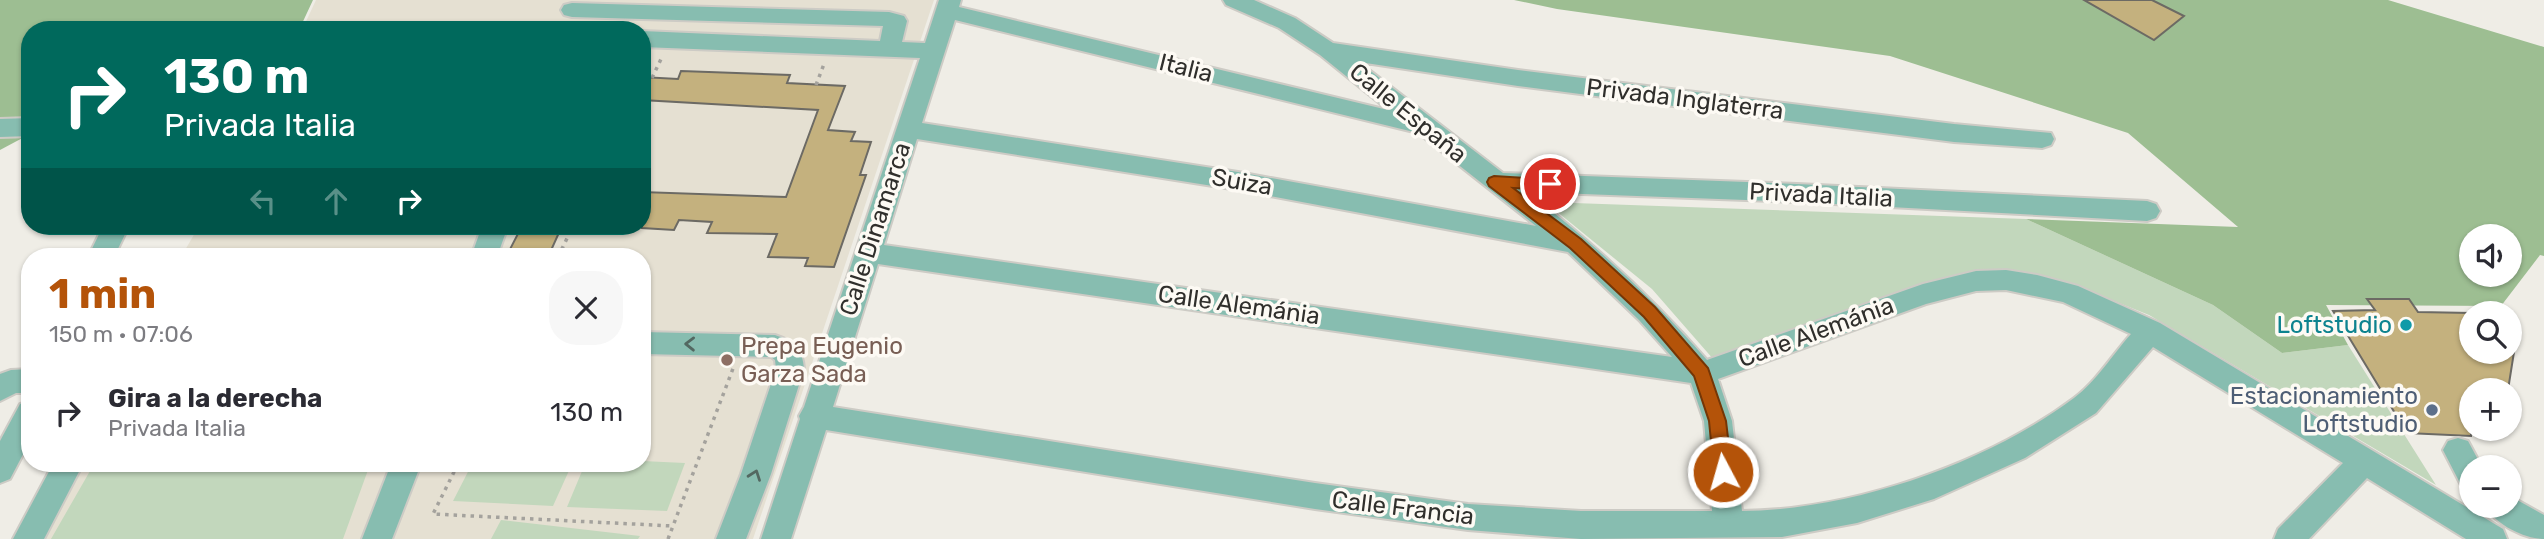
<!DOCTYPE html>
<html lang="es">
<meta charset="utf-8">
<style>
:root{--surface:#fff;--page:#f7f7f7;--text:#2b2b33;--muted:#7c7c81;--accent:#b45309}
body{margin:0;font-family:Rubik,sans-serif;background:var(--page);color:var(--text);height:100vh;display:flex;flex-direction:column;font-size:26px;white-space:nowrap}
*{box-sizing:border-box;margin:0}
p{font-size:23px;color:var(--muted)}
.icon{flex:none;width:38px;height:38px;fill:none;stroke:currentColor;stroke-width:2;stroke-linecap:round;stroke-linejoin:round}
.map{position:relative;flex:1;overflow:hidden}
.sheet{position:absolute;left:21px;top:248px;width:630px;height:224px;display:flex;flex-direction:column;background:var(--surface);border-radius:28px;box-shadow:0 2px 5px #0004}
.sheet>*{flex:none}
.banner{position:absolute;left:21px;top:21px;width:630px;height:214px;border-radius:28px;box-shadow:0 2px 5px #0004;background:#00695c;color:#fff;overflow:hidden}
.tools{position:absolute;left:2459px;top:224px;display:grid;gap:14px}
.tools a{display:grid;place-items:center;width:63px;height:63px;border-radius:50%;background:var(--surface);box-shadow:0 2px 5px #0004;font-size:35px}
.pin{position:absolute;display:grid;place-items:center;width:60px;height:60px;color:#fff;margin:-30px;border:4px solid #fff;border-radius:50%;box-shadow:0 2px 7px #0007}
.me{position:absolute;width:77px;margin:-38px;rotate:354deg;stroke-linejoin:round;filter:drop-shadow(0 0 5px #0008)}
.turn{display:flex;align-items:center;gap:24px;height:147px;padding:0 28px;font-size:32px}
.turn .icon{width:91px;height:91px;stroke-width:2.5}
.turn b{display:block;font-size:49px;line-height:60px}
.lanes{display:flex;align-items:center;height:66px;padding:0 28px;background:#0003;justify-content:center;gap:35px;direction:ltr}
.lanes .off{opacity:.35}
.round{display:grid;place-items:center;flex:none;width:74px;height:74px;border-radius:28px;background:var(--page)}
.overview{display:flex;align-items:center;justify-content:space-between;height:119px;padding:0 28px}
h1{font-size:42px;font-weight:700;line-height:52px;color:var(--accent)}
ul{padding:0;list-style:none}
li{display:flex;align-items:center;gap:21px;height:91px;padding:0 28px}
li div{flex:1}
li b{display:block;font-size:26px}
li em{font-style:normal}
.map>svg:first-child{display:block}
.built{fill:#e5e0d2}
.green{fill:#c2d7bc}
.forest{fill:#9dbe92;fill-rule:evenodd}
.building{fill:#c4b17e;stroke:#6c6a64;stroke-width:2}
.lines{fill:none;stroke-linecap:round;stroke-linejoin:round}
.minor-casing{stroke:#cdcbc5;stroke-width:4}
.path{stroke:#a4a29d;stroke-width:3.5;stroke-dasharray:3.5 5;stroke-linecap:butt}
.minor{fill:#87bdb0;fill-rule:evenodd}
.oneway{stroke:#536861}
.route{fill:#b45309;stroke:#753606;stroke-width:2}
.culture-dot{fill:#0f9aa8;stroke:#fdfaf4;stroke-width:2.5}
.education-dot{fill:#8d6e63;stroke:#fdfaf4;stroke-width:2.5}
.service-dot{fill:#5c6f8a;stroke:#fdfaf4;stroke-width:2.5}
.labels{text-anchor:middle;dominant-baseline:central;stroke-width:7;stroke-linejoin:round;paint-order:stroke}
.street-label{font-size:24px;fill:#302f2c;stroke:#fdfaf4}
.culture-label{font-size:24px;fill:#0d838f;stroke:#fdfaf4;text-anchor:end}
.education-label{font-size:24px;fill:#785e54;stroke:#fdfaf4;text-anchor:start}
.service-label{font-size:24px;fill:#4e5e75;stroke:#fdfaf4;text-anchor:end}
</style>
<div class="map">
<svg width="2544" height="539" viewBox="0 0 2544 539">
<rect width="100%" height="100%" fill="#efede6"/>
<path class="built" d="M316,0h618l-181,539h-715l39,-75h565v-207h-461l18,-31h443v-196h-340z"/>
<path class="green" d="M1545,202l481,17 187,86 69,48 66,-8 88,140 -287,-170 -72,-29 -77,-14 -58,7 -228,81 -62,-71z
M642,461l43,2 -18,48 -100,-4 18,-43h57z
M94,464h238l36,6 -25,69h-292z
M472,464h100l-19,42 -100,-5z
M501,520l139,16 -2,3h-147z"/>
<path class="forest" d="M0,0h313l-14,30h-269v104l-30,16z
M1514,0h874l156,47v209l-4,-1 -39,51 -175,-1 22,40 -66,8 -69,-48 -187,-86 212,8 -110,-94 -238,-77 -333,-47zM2471,236h39v39h-39z"/>
<path class="building" d="M2084,0h68l32,16 -30,24z
M681,71l109,4 -3,8 58,3 -17,44 27,2 -4,9 20,1 -11,33h6l-32,92 -29,-1 3,-8 -40,-1 9,-23 -70,-1 5,-11 -33,-2 -5,10 -32,-2v-36l144,5 32,-87 -176,-10v-23l36,2z
M522,226h40l-14,31h-42z
M2367,299h42l9,13 53,1v39h43l-6,38h-37v46l-64,-3 -74,-122 42,-1z"/>
<g class="lines">
<g class="minor-casing">
<path id="minor" d="M939,0h22l-2,7 429,103 -68,-55 -41,-27 -53,-23 -3,-5h31l41,18 38,25 185,27 436,54 97,9 3,6 -3,6 -9,3 -88,-6 -436,-56 -159,-24 144,111 294,11 350,17 9,3 4,7 -4,7 -9,3 -350,-19 -269,-10c65,51 124,105 179,168l216,-76 53,-13 30,-1 31,5 41,11 82,37 343,206 4,10h-41l-99,-61 -58,61h-35l4,-10 65,-66 -190,-116 -57,66 -71,45 -91,41 -77,24 -75,14 -201,2 -113,-9 -153,-21 -489,-79 -35,109h-30l39,-120 -1,-3 5,-9 116,-349 -278,-11v-16l238,10 3,-15 -311,-9 -8,-2 -3,-5 3,-5 8,-2 317,9 15,4 3,5 -5,21 23,1zM955,20l463,113 118,93 -298,-54 -316,-49zM917,139l321,51 330,62 71,68 33,37 -788,-112zM878,264l813,119 13,38 8,90h-131l-113,-7 -153,-21 -482,-76zM2006,290l57,12 68,32c-18,20 -35,48 -57,64 -88,66 -222,112 -332,113l-10,-90 -14,-42 208,-75 50,-13z
M30,118v18l-30,1v-18z
M103,226h26l-15,31h-26z
M482,226h26l-11,31h-26z
M642,332l133,3c18,6 28,14 29,34l-33,105 -25,65h-30l25,-65 35,-105 -1,-9 -4,-3 -129,-3z
M30,369v24h-14l-16,8v-27l11,-4z
M30,400v41l-20,38 -10,4v-42l20,-37z
M2458,438l10,3 14,26h-11v22l-10,-4 -18,-35 5,-9z
M53,464h30l-39,75h-31z
M391,464h30l-29,75h-30z
M2510,496l34,19v24c-19,0 -50,-15 -58,-33h24z"/>
</g>
<path class="path" d="M652,78l9,-19
M816,85l8,-21
M558,257l15,-31
M458,464l-25,50 240,12
M668,539l66,-173"/>
<use href="#minor" class="minor"/>
</g>
<defs><path id="oneway-chevron" d="M-2-3.5L2.5 0L-2 3.5" fill="none" stroke-width="1.6" stroke-linecap="round" stroke-linejoin="round" transform="scale(1.75)"/></defs>
<g class="oneway">
<use href="#oneway-chevron" transform="translate(690 344) rotate(-179)"/>
<use href="#oneway-chevron" transform="translate(755 475) rotate(-70)"/>
</g>
<path class="route" d="M1494,176l61,4 2,4 -7,6 -37,-2 68,51 74,68 53,61 18,53 6,51 -2,6 -7,2 -6,-2 -3,-6 -5,-51 -15,-45 -50,-59 -74,-69 -81,-62 -2,-4 2,-4z"/>
<circle class="culture-dot" cx="2406" cy="325" r="7"/>
<circle class="education-dot" cx="727" cy="360" r="7"/>
<circle class="service-dot" cx="2432" cy="410" r="7"/>
<g class="labels">
<g class="street-label">
<text transform="translate(1186 68) rotate(14)">Italia</text>
<text transform="translate(1685 99) rotate(7)">Privada Inglaterra</text>
<text transform="translate(1408 113) rotate(39)">Calle España</text>
<text transform="translate(1242 182) rotate(10)">Suiza</text>
<text transform="translate(1821 195) rotate(3)">Privada Italia</text>
<text transform="translate(875 229) rotate(-72)">Calle Dinamarca</text>
<text transform="translate(1239 305) rotate(8)">Calle Alemánia</text>
<text transform="translate(1816 332) rotate(-20)">Calle Alemánia</text>
<text transform="translate(1403 508) rotate(7)">Calle Francia</text>
</g>
<g class="culture-label">
<text x="2392" y="325">Loftstudio</text>
</g>
<g class="education-label">
<text x="741" y="346">Prepa Eugenio<tspan x="741" dy="28">Garza Sada</tspan></text>
</g>
<g class="service-label">
<text x="2418" y="396">Estacionamiento<tspan x="2418" dy="28">Loftstudio</tspan></text>
</g>
</g>
</svg>
<div class="tools">
<a><svg class="icon" aria-label="sound" viewBox="0 0 24 24"><path d="M4 9h4l5-4v14l-5-4H4zM17 9q2 3 0 6"/></svg></a>
<a><svg class="icon" aria-label="search" viewBox="0 0 24 24"><circle cx="10" cy="10" r="6"/><path d="M15 15l6 6"/></svg></a>
<a>+</a>
<a>−</a>
</div>
<div class="pin" style="left:1550px;top:184px;background:#d93025"><svg class="icon" aria-label="arrive" viewBox="0 0 24 24"><path d="M6 21V4h12l-3 4 3 4H6"/></svg></div>
<svg class="me" style="left:1723px;top:472px" viewBox="-20 -20 40 40"><circle r="17" fill="#b45309" stroke="#fff" stroke-width="3"/><path d="M0-11L8 9 0 5-8 9z" fill="#fff"/></svg>
<div class="banner">
<div class="turn"><svg class="icon" aria-label="right" viewBox="0 0 24 24"><path d="M7 20v-9h11M14 6l5 5-5 5"/></svg><div><b>130 m</b>Privada Italia</div></div>
<div class="lanes"><svg class="icon off" aria-label="left" viewBox="0 0 24 24"><path d="M17 20v-9H6M10 6l-5 5 5 5"/></svg><svg class="icon off" aria-label="ahead" viewBox="0 0 24 24"><path d="M12 20V5M6 11l6-6 6 6"/></svg><svg class="icon" aria-label="right" viewBox="0 0 24 24"><path d="M7 20v-9h11M14 6l5 5-5 5"/></svg></div>
</div>
<section class="sheet">
<div class="overview"><div><h1>1 min</h1><p>150 m · 07:06</p></div><a class="round"><svg class="icon" aria-label="close" viewBox="0 0 24 24"><path d="M6 6l12 12M18 6L6 18"/></svg></a></div>
<ul>
<li><svg class="icon" aria-label="right" viewBox="0 0 24 24"><path d="M7 20v-9h11M14 6l5 5-5 5"/></svg><div><b>Gira a la derecha</b><p>Privada Italia</p></div><em>130 m</em></li>
</ul>
</section>
</div>
